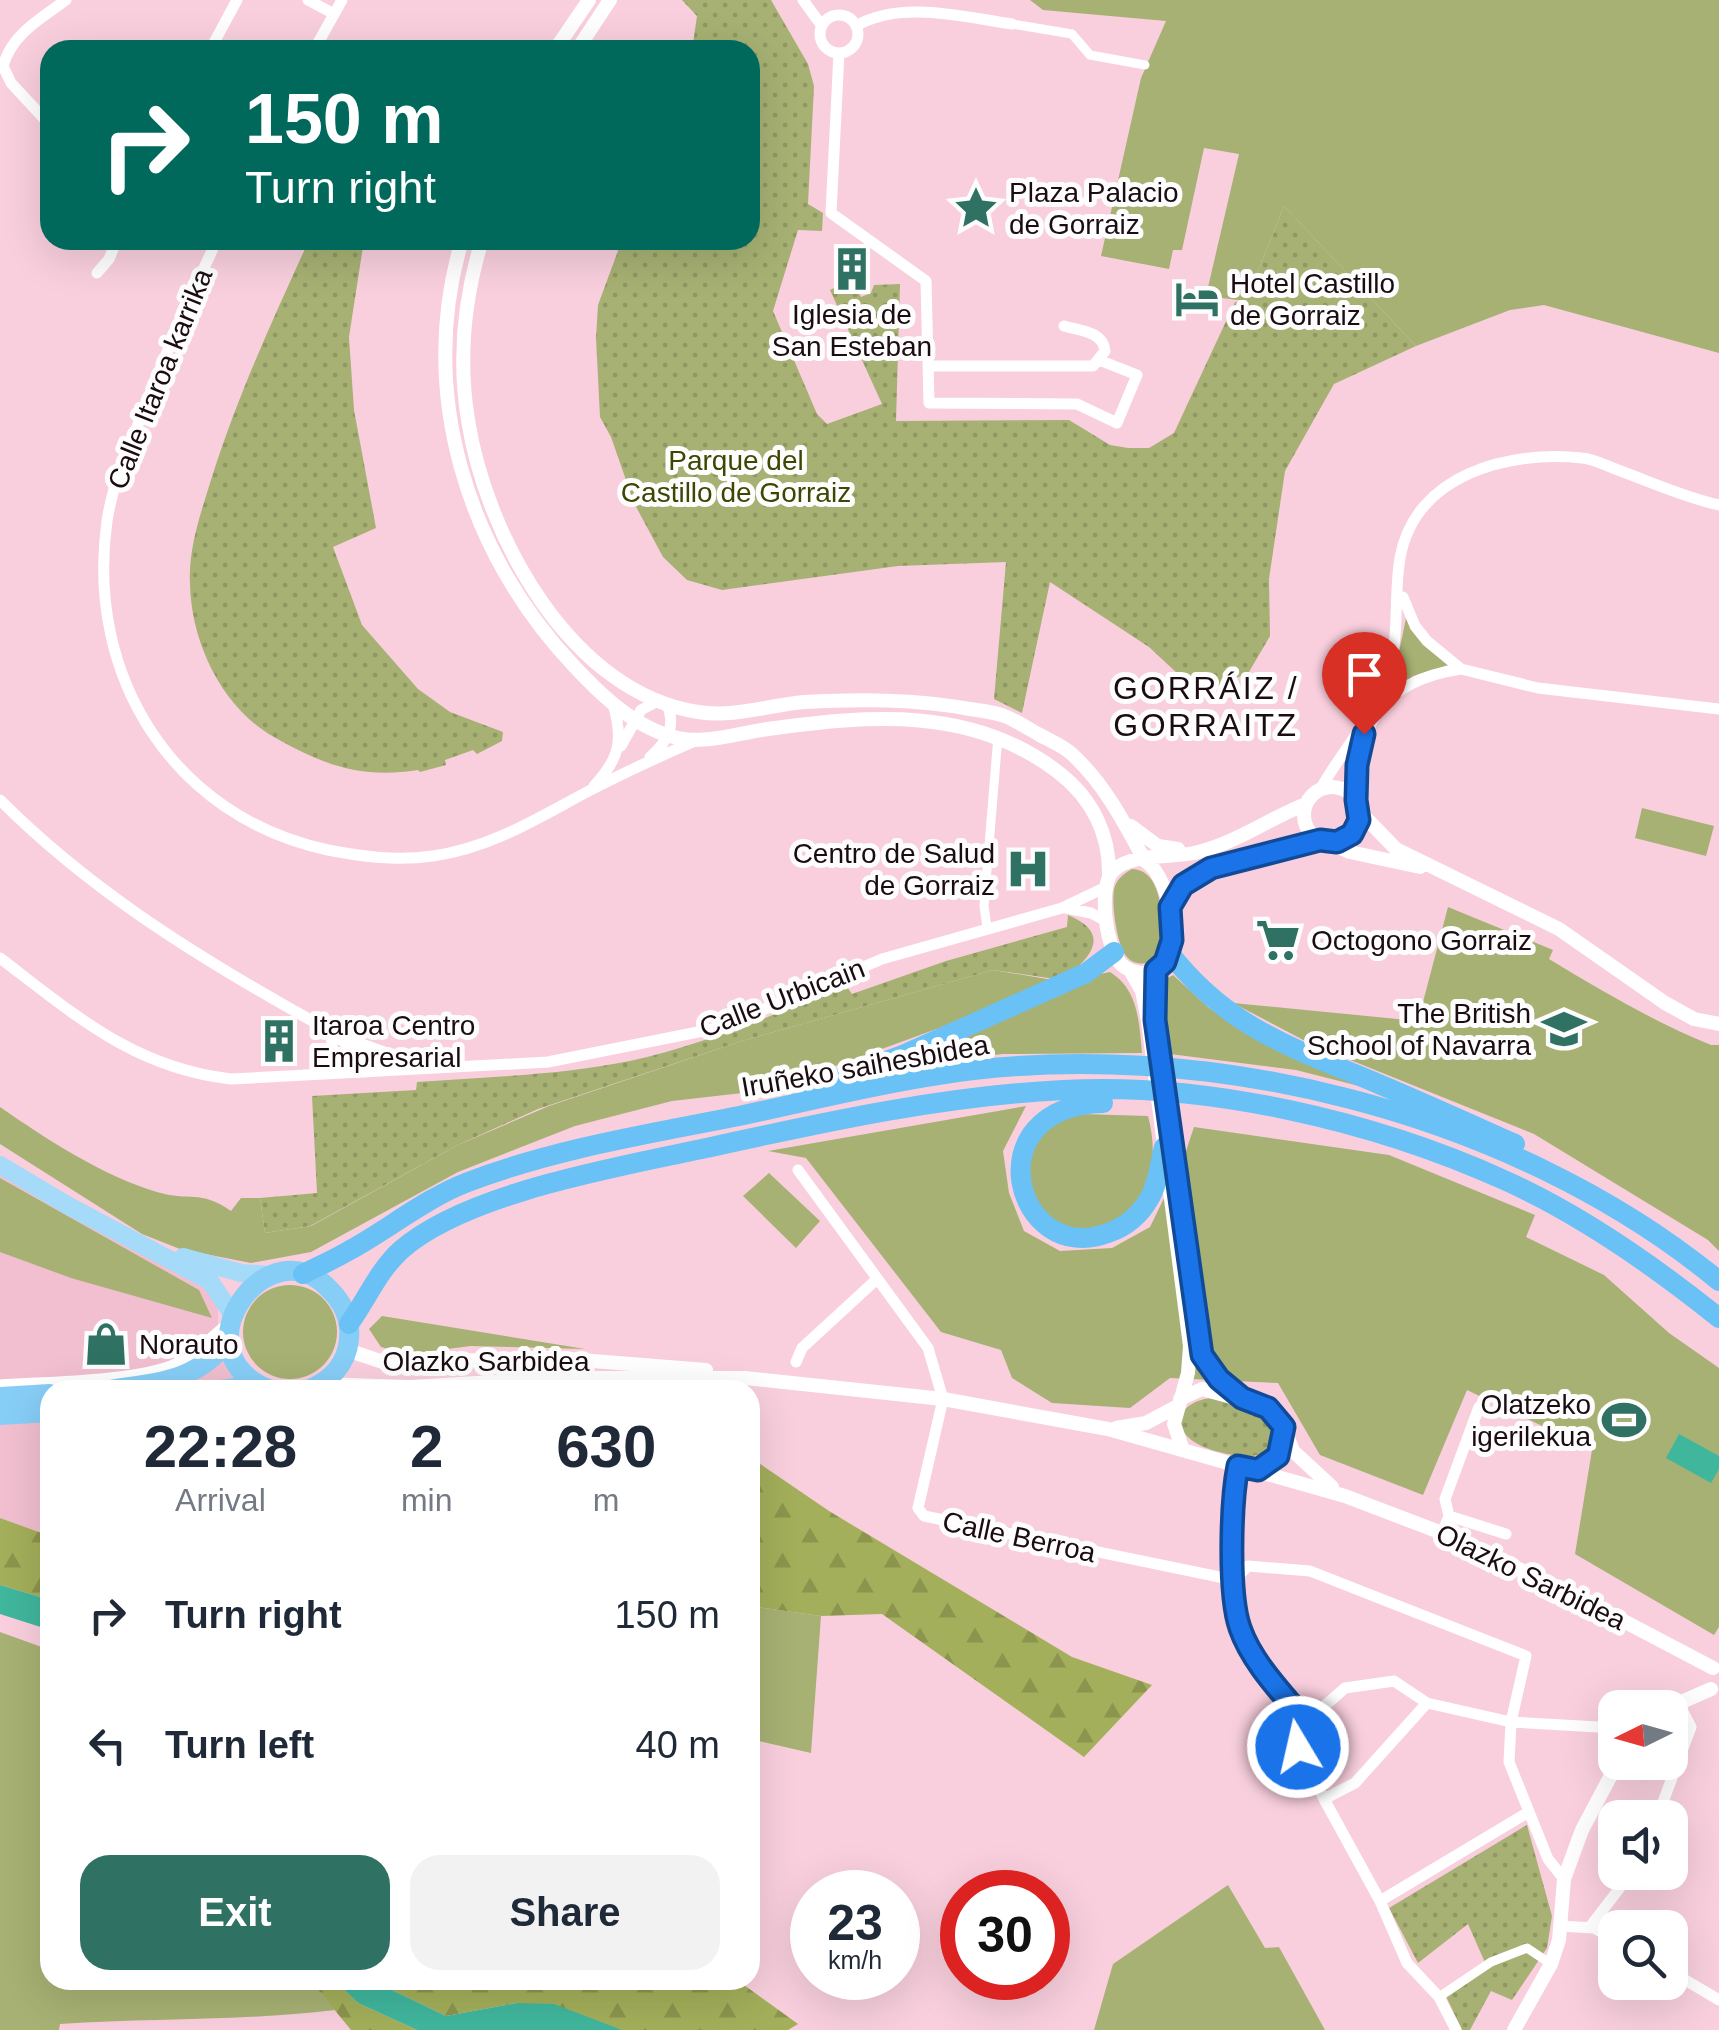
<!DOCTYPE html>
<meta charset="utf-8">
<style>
:root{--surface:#fff;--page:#f2f2f3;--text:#1f2937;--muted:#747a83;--accent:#2f7162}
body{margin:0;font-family:Arial,sans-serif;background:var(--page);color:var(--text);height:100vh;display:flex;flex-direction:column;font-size:38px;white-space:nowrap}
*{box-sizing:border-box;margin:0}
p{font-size:32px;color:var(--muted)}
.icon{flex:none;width:55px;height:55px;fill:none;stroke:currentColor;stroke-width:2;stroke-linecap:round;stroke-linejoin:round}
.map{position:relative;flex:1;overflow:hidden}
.panel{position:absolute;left:40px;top:1380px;width:720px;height:610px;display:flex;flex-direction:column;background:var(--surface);border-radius:30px;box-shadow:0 10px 40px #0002}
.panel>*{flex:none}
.guide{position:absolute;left:40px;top:40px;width:720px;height:210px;border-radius:30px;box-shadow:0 10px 40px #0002;background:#00695c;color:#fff;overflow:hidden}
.needle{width:65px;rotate:265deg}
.fabs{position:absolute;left:1598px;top:1690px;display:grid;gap:20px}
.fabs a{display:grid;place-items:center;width:90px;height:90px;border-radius:20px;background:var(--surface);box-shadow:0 10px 40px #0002;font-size:50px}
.speed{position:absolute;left:790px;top:1870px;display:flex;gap:20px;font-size:50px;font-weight:700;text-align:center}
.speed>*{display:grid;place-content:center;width:130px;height:130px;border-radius:50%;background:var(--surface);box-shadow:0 10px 40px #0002;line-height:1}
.speed small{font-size:25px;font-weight:400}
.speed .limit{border:15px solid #d22;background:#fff;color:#111}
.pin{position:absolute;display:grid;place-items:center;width:85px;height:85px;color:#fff;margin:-102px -42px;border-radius:50% 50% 50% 0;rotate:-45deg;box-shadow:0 0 10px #0007}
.pin .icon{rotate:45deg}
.me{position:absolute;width:110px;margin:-55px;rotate:351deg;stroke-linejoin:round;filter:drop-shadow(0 0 8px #0008)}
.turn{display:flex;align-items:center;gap:35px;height:210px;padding:0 40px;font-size:45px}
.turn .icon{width:130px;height:130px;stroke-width:2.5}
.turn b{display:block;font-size:70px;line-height:85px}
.eta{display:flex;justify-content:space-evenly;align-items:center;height:170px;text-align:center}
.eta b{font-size:60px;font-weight:700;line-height:70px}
.button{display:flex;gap:20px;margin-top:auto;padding:20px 40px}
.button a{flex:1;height:115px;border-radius:30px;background:var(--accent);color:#fff;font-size:40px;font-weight:700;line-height:115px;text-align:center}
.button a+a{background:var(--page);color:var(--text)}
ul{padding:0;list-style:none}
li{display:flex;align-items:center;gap:30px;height:130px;padding:0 40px}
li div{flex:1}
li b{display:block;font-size:38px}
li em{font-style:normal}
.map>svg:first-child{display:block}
.built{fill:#f1bfd0}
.green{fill:#a7b173}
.forest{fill:url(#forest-firs)}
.park{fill:url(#park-dots)}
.water{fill:#40b69d}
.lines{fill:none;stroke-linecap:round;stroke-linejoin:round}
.pedestrian{stroke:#fff;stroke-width:9}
.minor{stroke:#fff;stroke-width:11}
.tertiary{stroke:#fff;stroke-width:14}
.primary{stroke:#a5daf9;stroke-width:18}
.trunk{stroke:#87cef7;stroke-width:20}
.motorway{stroke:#69c1f5;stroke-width:20}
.route-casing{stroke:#114b97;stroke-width:25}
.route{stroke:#1a73e8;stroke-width:18}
.labels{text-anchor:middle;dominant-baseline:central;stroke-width:10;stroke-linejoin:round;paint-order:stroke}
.poi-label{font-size:28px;fill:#1a0c12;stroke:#fdfdfd;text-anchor:start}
.street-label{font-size:28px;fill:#1a0c12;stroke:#fdfdfd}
.park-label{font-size:28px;fill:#3f4602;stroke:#fdfdfd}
.quarter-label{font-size:32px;letter-spacing:2.5px;fill:#1a0c12;stroke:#fdfdfd}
</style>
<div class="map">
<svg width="1719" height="2030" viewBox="0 0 1719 2030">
<defs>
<pattern id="forest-firs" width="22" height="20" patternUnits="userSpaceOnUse" patternTransform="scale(2.5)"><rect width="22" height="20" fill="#a3af5a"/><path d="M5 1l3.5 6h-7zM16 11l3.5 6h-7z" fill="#8c954d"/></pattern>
<pattern id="park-dots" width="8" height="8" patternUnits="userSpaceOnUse" patternTransform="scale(2.5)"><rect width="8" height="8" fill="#a7b173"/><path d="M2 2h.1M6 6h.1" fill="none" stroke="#8f9762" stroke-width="1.8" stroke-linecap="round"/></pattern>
</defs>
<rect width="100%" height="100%" fill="#f9cfdd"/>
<path class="built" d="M0,1170l191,108 22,18 5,13v33l31,48h-199v146l-50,-18z"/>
<path class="green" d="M1030,0h689v353l-175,-48 -34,5 -94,36 -132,-140 -38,95 -40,-5 33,-142 -35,-6 -22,102h-9l-4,19 -68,-13 40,-178 25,-57 -123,-11z
M1406,618l42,47 -35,11 -30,22 14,-36z
M1642,808l72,18 -8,30 -71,-18z
M1132,869c33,1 31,57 29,81l-11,13c-9,1 -17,1 -23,-6 -10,-10 -17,-58 -12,-71 3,-8 10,-13 17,-17z
M1448,907l105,43 -4,9c53,32 105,63 162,86h8v206l-11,-11 -174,-106 -221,-89 -80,-42 185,18z
M993,970l72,12 -238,87 -76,23 -79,9 -97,25 -117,46 -147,80 -60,11 -71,-14 -38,-15 -142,-90v-37c46,32 103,69 157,85 32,10 43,-3 74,19l10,-13h19l5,35 46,-7 147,-81 91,-39 193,-65z
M1110,972c29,18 29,51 32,81l-139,1 -109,13 201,-92z
M1173,975l36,33 40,27 118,53 -71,-18 -126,-16 -6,-45 4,-31z
M1026,1106l-23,45 6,42 15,38 36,20 52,-3 38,-21 34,-70 10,-30 195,28 146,60 -9,22 78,38 65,58 50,35v259l-5,8 -139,-81 17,-104 -125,-60 -44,105 -103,-40 -42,-72 -108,-5 -40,30 -78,-5 -40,-25 -11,-28 -60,-18 -135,-174 -38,-7z
M1081,1114l67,2c12,45 4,99 -49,110 -6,1 -16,5 -22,5 -36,-4 -54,-45 -45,-76 7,-25 25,-35 49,-41z
M769,1173l51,48 -24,27 -53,-52z
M0,1178l199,112 13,28 -141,-40 -71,-26z
M243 1332a47 47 0 1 1 94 0a47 47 0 1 1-94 0Z
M382,1316l203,33 -114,-3 -64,8 -26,-7 -12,-18z
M750,1606l71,10 -10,137 -61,-14z
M0,1632l50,18v330h260l25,30c-92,11 -183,8 -275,14l-1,6h-59z
M1228,1885l37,63 14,-1 46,83h-231l19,-66z"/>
<path class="forest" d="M750,1457l79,54 243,146 80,28 -68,72 -202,-143 -61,2 -71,-10z
M0,1518l50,18v64l-50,-15z
M310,1980h24l24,23 59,27h-66z
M371,1980h366l61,44 -10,6h-167l-104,-27 -71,13z"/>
<path class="park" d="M682,0h89l37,64 6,22 -6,118 15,9 -1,18 -24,-1 -25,81 44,103 10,10 55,-20 -52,-114 8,-4 19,4 4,7 10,-4 3,-8 26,-1 -4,137 173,-1 41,25 18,3h21l25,-15 61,-131 11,-1 38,-95 132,140 -82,38 -49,87 -16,108 1,57 -21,36 -27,13 -29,3 -44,-41 -99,-65 -28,131 -28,-14 12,-137 -108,4 -176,24 -35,-10 -24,-23 -29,-54 -23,-66 -11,-20 -4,-79 2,-33 24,-65h128v-190h-58l5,-34z
M309,240h55l-15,97 5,73 22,118 -43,19 29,78 56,64 32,23 53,20 -1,9 -25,13 -4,-4 -28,10 1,5 -26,7 -2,-2c-57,9 -95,-5 -144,-33 -52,-29 -83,-95 -84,-153 -2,-35 11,-72 21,-104 26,-83 62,-161 98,-240z
M1068,915c46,19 21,45 -6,65l-69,-10 -251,71 -204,68 -80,36 -148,81 -45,7 -5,-35 57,-5 -5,-97 104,-6 1,-8c71,-5 143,-7 213,-21 75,-17 146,-46 215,-77l7,10 94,-33 121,-34z
M1210,1398c18,3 44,8 59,20 25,20 -3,42 -29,38 -15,-2 -39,-7 -51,-18 -22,-20 -1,-37 21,-40z
M1527,1825l25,91 -5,32 -35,52 -21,-9 -21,39h-8l-18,-38 43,-25 -19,-43 -50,39 -29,-55z"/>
<path class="water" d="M1679,1434l40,22v13l-8,14 -45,-25z
M0,1585l50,15v30l-50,-16z
M334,1980h37l75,36 71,-13 37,1 68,26h-205l-59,-27z"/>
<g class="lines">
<path class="pedestrian" d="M1012,24l60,10 18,21 55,10
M987,927l-3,-21 14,-170
M1439,1997l52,-35 36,-14 24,16"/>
<path class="minor" d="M308,0l26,14
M803,0l19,26
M820 34a19 19 0 1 1 38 0a19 19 0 1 1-38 0Z
M856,26c45,-26 107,-9 156,-2
M210,50l27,-50
M314,50l28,-50
M839,53l-8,160 95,68 3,122 148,1 40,19 20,-48 -38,-15
M50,125l-39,-42 -8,-17c9,-32 37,-47 63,-66
M217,240c-26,55 -50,110 -72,167 -15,37 -32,74 -38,114 -22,155 66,296 221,329 36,7 68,11 105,6 57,-8 103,-37 152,-63 36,-19 73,-36 110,-52
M97,273l12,-14 8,-19
M928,366h165l12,-15c-2,-20 -25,-20 -41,-25
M1403,597l12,29 12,15 34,28 77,19 181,21
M621,746l20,-36 17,-9
M650,757c18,-16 26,-30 17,-53
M594,786c25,-27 30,-45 19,-82
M1320,790c20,-37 52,-70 66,-111 15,-40 7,-80 14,-121 15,-84 109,-108 182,-100 12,1 25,8 36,12 33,12 66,27 101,35
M0,800c86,86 185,149 291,209 26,15 64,32 75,63
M1355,800c4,-76 25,-119 106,-131
M1066,908l25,5 15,8
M0,958c75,57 134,110 231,121l317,-17 175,-35 159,-68 180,-51 44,-21
M342,1037l81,29
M321,1074l12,-20 -2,-20
M798,1170l130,178 15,51 -25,109 6,8 310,64 14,-14 62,5 216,85 -15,66 104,6
M796,1362l6,-14 75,-69
M0,1385c44,-3 135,-4 173,-20 21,-9 39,-29 57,-43
M1238,1466c-7,35 -10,129 2,162 12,35 43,66 66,94l39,-34 49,-7 33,22 -72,80 -31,16 -26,-52 8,-25
M1449,1516l57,18
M1442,1533l7,-17 -4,-17 34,-92
M1427,1703l84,19 -2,40 39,97 16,20
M1324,1799l56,102 27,62 32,34 17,33
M1657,1818l34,-91 -13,-25
M1380,1901l147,-88
M1560,1926l34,2 21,12
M1589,1928l43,-56
M1670,1971l49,29"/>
<path class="tertiary" d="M555,50l34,-50
M577,50l33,-50
M462,240c-45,152 5,313 112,426 28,30 62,63 104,72 31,6 60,-5 90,-9 102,-14 204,-23 290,43 34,26 52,62 51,104
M482,240c-18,59 -24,119 -14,180 18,116 103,273 230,292 36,6 71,-7 106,-10 56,-3 110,-3 166,7 12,2 26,3 37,8 11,5 22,12 33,18 11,6 24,11 33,20 32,30 51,67 72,106 29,17 43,114 -4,112 -8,-1 -15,-4 -20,-9 -15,-15 -24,-79 -7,-94 17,-17 58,-12 80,-17 41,-9 74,-34 112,-49
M1304 815a28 28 0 1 1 56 0a28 28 0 1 1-56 0Z
M1359,811l37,38 163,80 106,74 29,16 25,5
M1131,826l27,20 20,3
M1329,843l21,9 70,15
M1170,907l13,-22 28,-17 109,-27
M1130,970l12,21 6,30 42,325 -2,27 -14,51 9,26
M1155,1022l1,-52
M1196,1331c6,30 23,47 46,67
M347,1350l39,13 169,-5 151,12
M322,1384l88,3 151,-9h184l198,21 165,30 237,67 97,37 136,64 135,71
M1180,1399l22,-10 66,18 16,20 9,24 39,36
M1116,1428l30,-5 30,-16
M1258,1470l20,-14 6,-29
M1668,1708l43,-19
M1514,2030l37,-66 8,-24 5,-61 18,-49 36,-68"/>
<path class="primary" d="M0,1165l67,40 143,76 22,33
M183,1257l58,16 30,2"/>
<path class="trunk" d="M110,1390c49,-8 87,-8 119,-51
M221,1390l37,-5
M271,1390c-98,-36 -2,-168 59,-100 13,13 21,30 19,49 -2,25 -19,42 -41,51
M0,1397l50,-3
M0,1415l50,-3"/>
<path class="motorway" d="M1168,951c60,78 126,97 213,134 45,19 89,39 134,59
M807,1090l96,-35 183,-82 28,-21
M1103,1103c-131,3 -88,165 5,130 17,-6 32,-18 41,-34 9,-14 11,-36 15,-52
M303,1274c16,-8 32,-15 47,-24 40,-22 76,-52 118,-68 86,-33 180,-48 271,-66 66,-14 132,-31 199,-41 262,-42 576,37 781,206
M349,1324c18,-25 29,-53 52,-74 66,-58 219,-83 305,-102 119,-26 236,-52 357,-58 143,-8 311,31 441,90 78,35 149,85 215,138"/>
</g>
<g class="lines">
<g class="route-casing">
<path id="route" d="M1298,1747l8,-25c-23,-28 -54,-59 -66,-94 -12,-34 -9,-127 -2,-162l20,4 20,-14 6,-29 -16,-19 -26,-10 -23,-19 -17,-24 -47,-335 1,-50 9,-8 7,-22 -2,-33 13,-22 28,-17 109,-28 17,2 15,-8 7,-14 -3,-20 1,-35 7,-31"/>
</g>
<use href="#route" class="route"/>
</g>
<defs>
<g id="sight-bare" transform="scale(3.45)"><path d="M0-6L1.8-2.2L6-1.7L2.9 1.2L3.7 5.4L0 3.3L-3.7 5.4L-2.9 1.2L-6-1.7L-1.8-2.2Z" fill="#2f7162" stroke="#fdfdfd" stroke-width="2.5" paint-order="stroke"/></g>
<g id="building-bare" transform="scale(3.45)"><path d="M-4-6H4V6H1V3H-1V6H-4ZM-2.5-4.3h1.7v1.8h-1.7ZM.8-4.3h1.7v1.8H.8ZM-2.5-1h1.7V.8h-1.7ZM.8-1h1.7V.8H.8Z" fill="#2f7162" stroke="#fdfdfd" stroke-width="2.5" paint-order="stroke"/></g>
<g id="hotel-bare" transform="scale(3.45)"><path d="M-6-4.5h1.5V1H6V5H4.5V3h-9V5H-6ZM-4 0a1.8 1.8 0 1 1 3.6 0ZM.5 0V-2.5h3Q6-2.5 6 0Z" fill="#2f7162" stroke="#fdfdfd" stroke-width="2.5" paint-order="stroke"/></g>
<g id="hospital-bare" transform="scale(3.45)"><path d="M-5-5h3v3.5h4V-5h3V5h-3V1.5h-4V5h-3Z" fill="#2f7162" stroke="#fdfdfd" stroke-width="2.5" paint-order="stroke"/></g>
<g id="supermarket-bare" transform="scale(3.45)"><path d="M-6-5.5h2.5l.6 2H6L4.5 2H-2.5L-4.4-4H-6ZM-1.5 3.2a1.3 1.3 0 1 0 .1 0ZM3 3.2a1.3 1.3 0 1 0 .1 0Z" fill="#2f7162" stroke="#fdfdfd" stroke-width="2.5" paint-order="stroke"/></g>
<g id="school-bare" transform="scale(3.45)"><path d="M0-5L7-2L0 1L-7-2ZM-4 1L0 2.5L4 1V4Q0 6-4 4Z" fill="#2f7162" stroke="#fdfdfd" stroke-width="2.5" paint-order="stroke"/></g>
<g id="shop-bare" transform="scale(3.45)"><path d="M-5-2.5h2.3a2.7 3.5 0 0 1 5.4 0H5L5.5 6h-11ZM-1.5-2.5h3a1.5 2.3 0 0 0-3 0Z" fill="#2f7162" stroke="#fdfdfd" stroke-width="2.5" paint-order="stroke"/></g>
<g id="stadium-bare" transform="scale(3.45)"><path d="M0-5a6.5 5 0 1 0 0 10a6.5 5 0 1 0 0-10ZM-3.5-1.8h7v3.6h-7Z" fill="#2f7162" stroke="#fdfdfd" stroke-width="2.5" paint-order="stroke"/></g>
</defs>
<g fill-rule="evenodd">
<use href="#sight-bare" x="976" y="208"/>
<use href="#building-bare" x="852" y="269"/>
<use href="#hotel-bare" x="1197" y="299"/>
<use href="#hospital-bare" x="1028" y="869"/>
<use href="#supermarket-bare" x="1278" y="940"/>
<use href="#school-bare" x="1564" y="1029"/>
<use href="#building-bare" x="279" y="1041"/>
<use href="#shop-bare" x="106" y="1344"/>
<use href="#stadium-bare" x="1624" y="1420"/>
</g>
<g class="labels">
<g class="poi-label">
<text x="1009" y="192">Plaza Palacio<tspan x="1009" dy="32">de Gorraiz</tspan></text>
<text x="1230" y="283">Hotel Castillo<tspan x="1230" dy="32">de Gorraiz</tspan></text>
<text x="852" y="314" text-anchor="middle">Iglesia de<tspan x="852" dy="32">San Esteban</tspan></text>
<text x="995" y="853" text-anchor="end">Centro de Salud<tspan x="995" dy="32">de Gorraiz</tspan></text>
<text x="1311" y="940">Octogono Gorraiz</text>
<text x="1531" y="1013" text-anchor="end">The British<tspan x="1531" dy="32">School of Navarra</tspan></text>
<text x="312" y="1025">Itaroa Centro<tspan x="312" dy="32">Empresarial</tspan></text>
<text x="139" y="1344">Norauto</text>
<text x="1591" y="1404" text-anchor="end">Olatzeko<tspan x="1591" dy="32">igerilekua</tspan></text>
</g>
<g class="street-label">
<text transform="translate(160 379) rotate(-68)">Calle Itaroa karrika</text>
<text transform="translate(782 998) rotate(-21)">Calle Urbicain</text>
<text transform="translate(865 1066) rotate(-10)">Iruñeko saihesbidea</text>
<text x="486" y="1361">Olazko Sarbidea</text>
<text transform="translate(1019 1537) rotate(12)">Calle Berroa</text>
<text transform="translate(1531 1577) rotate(26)">Olazko Sarbidea</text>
</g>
<g class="park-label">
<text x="736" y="460">Parque del<tspan x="736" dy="32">Castillo de Gorraiz</tspan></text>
</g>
<g class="quarter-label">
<text x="1206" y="688">GORRÁIZ /<tspan x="1206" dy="37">GORRAITZ</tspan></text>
</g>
</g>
</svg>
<div class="fabs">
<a><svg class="needle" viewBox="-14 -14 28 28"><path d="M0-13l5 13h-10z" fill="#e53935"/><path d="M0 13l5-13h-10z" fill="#747a83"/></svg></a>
<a><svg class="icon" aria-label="sound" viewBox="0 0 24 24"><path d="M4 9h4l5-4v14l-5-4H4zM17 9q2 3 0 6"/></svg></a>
<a><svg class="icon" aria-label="search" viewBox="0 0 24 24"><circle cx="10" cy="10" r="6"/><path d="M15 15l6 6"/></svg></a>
</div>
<div class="speed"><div>23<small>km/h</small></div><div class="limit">30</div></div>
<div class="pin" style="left:1364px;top:734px;background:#d93025"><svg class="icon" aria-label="arrive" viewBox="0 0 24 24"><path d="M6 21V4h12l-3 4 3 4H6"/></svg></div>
<svg class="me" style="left:1298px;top:1747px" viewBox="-20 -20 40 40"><circle r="17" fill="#1a73e8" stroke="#fff" stroke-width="3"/><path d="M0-11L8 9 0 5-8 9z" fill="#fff"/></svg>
<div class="guide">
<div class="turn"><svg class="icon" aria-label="right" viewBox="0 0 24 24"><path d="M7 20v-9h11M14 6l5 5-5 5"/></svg><div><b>150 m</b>Turn right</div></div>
</div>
<section class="panel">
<div class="eta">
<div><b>22:28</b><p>Arrival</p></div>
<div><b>2</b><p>min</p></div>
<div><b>630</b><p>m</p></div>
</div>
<ul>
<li><svg class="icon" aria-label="right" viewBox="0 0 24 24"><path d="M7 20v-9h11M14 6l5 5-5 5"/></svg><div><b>Turn right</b></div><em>150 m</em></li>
<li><svg class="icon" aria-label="left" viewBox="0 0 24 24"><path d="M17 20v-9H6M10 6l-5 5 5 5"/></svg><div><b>Turn left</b></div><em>40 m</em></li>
</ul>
<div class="button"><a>Exit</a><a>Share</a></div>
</section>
</div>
